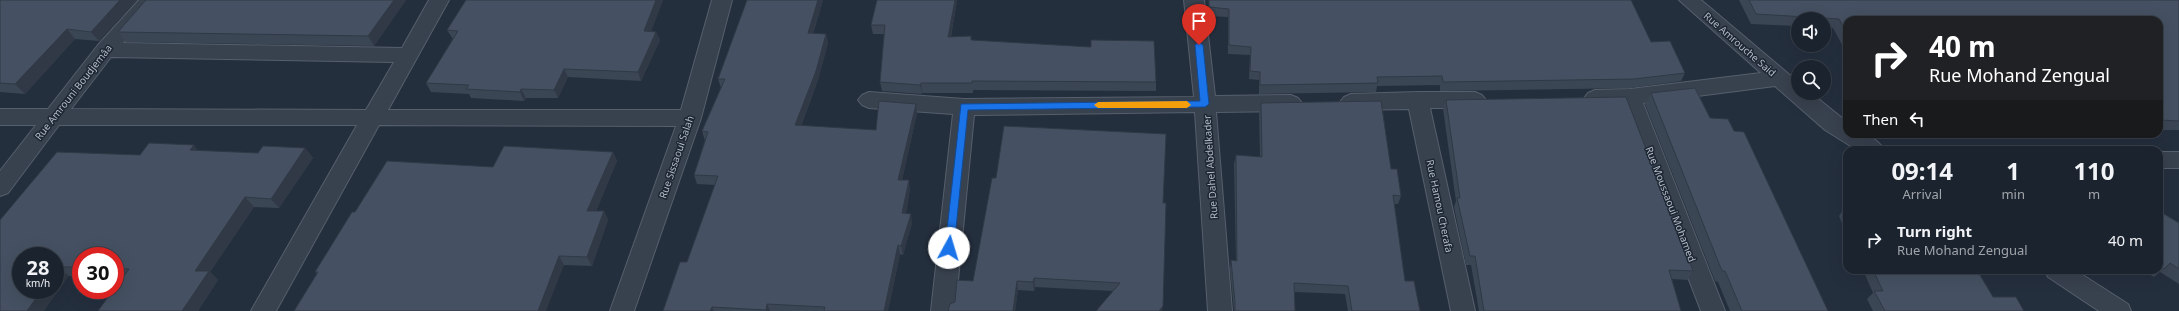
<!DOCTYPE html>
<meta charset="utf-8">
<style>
:root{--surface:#1b232e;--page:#282f3a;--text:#f1f3f6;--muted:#a0a4aa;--line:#39404a}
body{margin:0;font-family:"Noto Sans",sans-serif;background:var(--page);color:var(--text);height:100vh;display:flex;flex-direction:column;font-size:15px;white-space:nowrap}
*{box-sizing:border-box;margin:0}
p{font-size:13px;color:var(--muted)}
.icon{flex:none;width:22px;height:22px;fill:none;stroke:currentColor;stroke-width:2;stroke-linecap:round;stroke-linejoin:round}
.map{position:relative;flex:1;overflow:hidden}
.sheet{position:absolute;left:1843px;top:146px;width:320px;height:128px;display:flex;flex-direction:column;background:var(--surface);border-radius:12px;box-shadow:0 4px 16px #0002,0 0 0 1px var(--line)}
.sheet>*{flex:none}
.hud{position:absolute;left:1843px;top:16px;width:320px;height:122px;border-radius:12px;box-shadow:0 4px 16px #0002,0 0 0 1px var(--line);background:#202124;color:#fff;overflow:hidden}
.controls{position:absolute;left:1791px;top:12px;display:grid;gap:8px}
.controls a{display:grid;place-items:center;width:40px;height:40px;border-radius:50%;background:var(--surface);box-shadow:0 4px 16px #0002,0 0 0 1px var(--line);font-size:20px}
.speed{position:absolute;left:12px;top:247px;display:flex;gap:8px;font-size:20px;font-weight:700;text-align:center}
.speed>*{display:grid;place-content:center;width:52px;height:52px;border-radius:50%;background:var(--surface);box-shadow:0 4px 16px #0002,0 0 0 1px var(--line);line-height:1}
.speed small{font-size:10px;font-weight:400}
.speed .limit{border:6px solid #d22;background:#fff;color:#111}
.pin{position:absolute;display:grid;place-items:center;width:34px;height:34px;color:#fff;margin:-41px -17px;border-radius:50% 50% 50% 0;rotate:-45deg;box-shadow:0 0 4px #0007}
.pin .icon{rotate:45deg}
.me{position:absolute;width:44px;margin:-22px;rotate:6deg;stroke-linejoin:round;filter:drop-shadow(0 0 3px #0008)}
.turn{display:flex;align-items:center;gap:14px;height:84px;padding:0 20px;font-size:18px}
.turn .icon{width:52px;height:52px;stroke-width:2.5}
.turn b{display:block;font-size:28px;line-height:34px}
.then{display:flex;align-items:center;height:38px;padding:0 20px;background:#0003;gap:8px;font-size:15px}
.eta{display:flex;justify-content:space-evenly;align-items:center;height:68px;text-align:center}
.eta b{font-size:24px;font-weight:700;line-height:28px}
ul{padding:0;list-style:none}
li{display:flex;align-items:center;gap:12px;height:52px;padding:0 20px}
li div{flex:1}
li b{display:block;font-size:15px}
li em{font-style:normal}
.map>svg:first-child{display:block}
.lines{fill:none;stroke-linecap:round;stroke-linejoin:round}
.minor-casing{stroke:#565f6c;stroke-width:2}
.minor{fill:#38414e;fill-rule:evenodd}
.wall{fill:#3b4654}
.shaded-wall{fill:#303945}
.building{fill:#455162;stroke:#303945}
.route{fill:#1a73e8;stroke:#114b97}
.slow{fill:#f59e0b}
.labels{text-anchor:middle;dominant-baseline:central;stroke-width:3;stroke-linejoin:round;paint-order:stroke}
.street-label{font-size:10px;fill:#b4bcc9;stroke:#1d2633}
</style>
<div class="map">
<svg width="2179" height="311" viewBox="0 0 2179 311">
<rect width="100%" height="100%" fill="#242f3e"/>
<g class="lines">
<g class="minor-casing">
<path id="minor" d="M139,0h21l-37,43 279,5 27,-48h20l-61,110h293l31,-110h20l-31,118 -67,193h-24l66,-185 -297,-1 -103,186h-25l106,-186h-298l-51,68 -8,3v-25l36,-46h-36v-16h48l50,-64zM111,57l283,5 -28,48 -295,-1z
M1184,0h20l11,96 76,-1 7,3 4,5 -4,5 -7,3 -75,1 16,199h-24l-13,-199 -221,3 -19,196h-24l22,-197 -84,-6 -7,-3 -4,-5 4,-5 7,-3 95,7 230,-2z
M1679,0h22l97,82v11h13l36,29v12c15,0 29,1 37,16h-27l-32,-20 -50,-44 -132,17 82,208h-24l-79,-206 -27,1 -7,-3 -4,-5 4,-5 7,-3 35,-1 131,-16z
M1418,92h57l7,3 4,5 -4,5 -7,3h-45l45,203h-24l-42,-202 -58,1 -7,-3 -4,-5 4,-5 7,-3z
M2159,152h20v16h-20z
M2044,270h31l53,34 3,7h-32l-51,-34z"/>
</g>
<use href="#minor" class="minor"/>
</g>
<path class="wall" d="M0,0h137l-38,41 -24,-2 -50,55 -25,-2z
M146,0h260l-32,46 -248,-4 -8,-10z
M466,0h197l-12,31 5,1 4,8 -19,41 -73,-4 -10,21h-32l-2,3 -53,-3 -2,-4 -38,-2 -5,-9 27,-44 -6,-9z
M823,0l-10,34h13l2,9 -10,37 -17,46 75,4 40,-26 1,9 -15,67 8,9 -4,24 6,10 -9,32 -3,-1 -12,57h-225l24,-49 28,-77 -18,-1 -3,-9 11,-34 -3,-10 19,-43 -3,-9z
M877,0h80l-6,37 21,3 184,42v9l-183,-1v3h-51v1l-40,-3 -2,-9 4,-48h-11l-2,-9z
M1209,0h422l20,42 34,31 -4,8 -51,7 -190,3v-6l-63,1 -1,6 -117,2v-14l-10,-1 1,-24 -22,-1v-37l-20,-1z
M1739,0h440v130h-20v-110h-312v34l-14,-26h-9v-9h-26v7l-47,-2z
M1651,93l59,25 24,13 94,180h-98l-12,-29 -3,-1 -70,-177z
M1446,100l247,171 -5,9 -16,-1 9,32h-202l-8,-46h-5l-12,-58 2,-6 -13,-92z
M1261,103l130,66 10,27 -3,8h-4l11,77 15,30h-72l-3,-17 -50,-2v19h-61l-4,-42 1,-9 5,1 -2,-97 2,-9 24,2 -1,-45z
M305,148l8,10 -34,50 -25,-1 -44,65 8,8 -20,31h-100l24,-33 -7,-1v-21h-34v20h-12l-69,35 140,-156 58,-4 60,2z
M613,152l4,9 -21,50h8l4,9 -16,46 -28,-1 -247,9 -2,-2 40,-60 138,-45z
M1163,203l-1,108h-66l17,-20 -78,-4 -1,4 -16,-1 -3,21h-67l25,-30z
M1845,207h2v28l-8,-19z
M2159,211l20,12v61l-19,-12 -6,5 -12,-7h17z
M1863,270h114l16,27 31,14h-151l-6,-12 6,-6z"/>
<path class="shaded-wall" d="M120,0h17l-38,41 -8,-9z
M394,0h12l-32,46 -6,-10z
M656,0h7l-15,40 -4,-9z
M818,0h5l-13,43 -2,-10z
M955,0h2l-8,47 -1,-10z
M67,29l8,10 -50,55 -10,-10z
M656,32l4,8 -19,41 -3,-9z
M826,34l2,9 -10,37 -21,55 -2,-10z
M564,69l4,8 -10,21 -4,-8z
M921,83l1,10v1l-2,-9z
M521,89l5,9 -2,3 -4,-9z
M916,104l1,9 -17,76 -2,-9z
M194,145l8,10 -12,-5z
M305,148l8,10 -34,50 -8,-9z
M613,152l4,9 -25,59 -5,-9z
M909,180l1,9 -6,33 -2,-9z
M245,197l9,10 -44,65 8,8 -20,31h-16l13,-40z
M604,211l4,9 -16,46 -5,-9z
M911,214l1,9 -9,32 -2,-9z
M898,245l2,9 -12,57h-4z
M559,256l5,9 -18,46h-8z
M58,267l11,9 -25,35h-17l15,-21h13v-19z
M1034,278l1,9 -1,4 -1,-9z
M1017,281l1,9 -3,21h-2z
M767,304l3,7h-4v-1z
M1163,306l-1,5h-3z
M712,307l2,4h-4z"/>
<path class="building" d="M0,0h120l-29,32 -24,-3 -52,55 -15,-1z
M146,0h248l-26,36 -250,-4z
M466,0h190l-12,31 12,1 -18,40 -74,-3 -10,21 -33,-1 -1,3 -54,-3 3,-4 -43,-2 32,-52 -11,-1z
M747,0h71l-10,33 18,1 -10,37 -21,54 81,5 3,-29 37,3 -18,76h11l-7,33 9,1 -10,32 -3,-1 -14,66h-60l1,-4 -58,-3 -1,6 -54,-3 -2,4h-47l17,-49h7l31,-86 -24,-1 14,-43 -6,-1 23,-52h-7z
M877,0h78l-7,37 23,-1v4l120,7v-7l63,1 2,41 -184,-1v2h-51l-1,2 -40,-3 5,-57h-14z
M1209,0h422l20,42 19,-1 15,32 -51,6 -191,3 -1,-6 -65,1 1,6 -118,2v-13l-10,-1 1,-24 -22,-2v-36l-20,-2z
M1749,0h430v121l-20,-1v-100h-312v13l-8,-14 -83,-5z
M1695,88l15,30 18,1 6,12 10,1 84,179h-86l-17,-40h-3l-71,-178z
M1626,97l67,174 -24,-1 12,41h-197l-9,-55h-5l-13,-58h3l-14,-98z
M1381,101l10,68h6l4,27 -8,-1 12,86h9l6,30h-68l-4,-25 -54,-3 1,28h-60v-9l-4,-42 6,1 -1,-106 26,2 -1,-54z
M1004,126l162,8 -3,69h3l-3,103 -4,5h-63l24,-28 -86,-5 -1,4 -16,-1 -4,30h-65l2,-7 5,-2 2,-22 16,1 19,-103h4z
M149,143l45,2 -4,5 68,3 5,-7 42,2 -34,51 -26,-2 -50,74h14l-27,40h-84l15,-21h2v-2l14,-19h-14v-13h-34v11h-23l-3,4v-15h-34v34h21l-15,21h-27v-91l57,-68 83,3z
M504,146l109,6 -26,59h17l-17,46 -28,-1 -21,55h-244l24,-39h-3l37,-60h3l32,-51 106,6z
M2159,211l20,12v46l-9,-6 -6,6 -5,-4z
M1873,270h104l16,27h23l8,14h-139l-11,-20h9z"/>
<path class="route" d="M1199,42l4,3 6,59 -4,3 -237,3 -14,138 -1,3h-7l-1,-3 16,-144 239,-3 -5,-56z"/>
<path class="slow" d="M1187,101l4,4 -4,3h-89l-4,-3 4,-3z"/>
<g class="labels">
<g class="street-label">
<text transform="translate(1740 44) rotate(41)">Rue Amrouche Said</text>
<text transform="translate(73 92) rotate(-52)">Rue Amrouni Boudjemâa</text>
<text transform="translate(676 157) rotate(-71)">Rue Sissaoui Salah</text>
<text transform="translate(1210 167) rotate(-94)">Rue Dahel Abdelkader</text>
<text transform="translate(1671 204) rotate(69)">Rue Moussaoui Mohamed</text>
<text transform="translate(1440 206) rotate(78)">Rue Hamou Cherafa</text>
</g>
</g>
</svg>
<div class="controls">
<a><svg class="icon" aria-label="sound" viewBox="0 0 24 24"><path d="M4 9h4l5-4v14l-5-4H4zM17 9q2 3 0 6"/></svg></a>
<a><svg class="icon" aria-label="search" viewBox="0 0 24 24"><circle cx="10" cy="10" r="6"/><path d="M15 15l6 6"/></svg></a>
</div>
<div class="speed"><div>28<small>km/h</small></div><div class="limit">30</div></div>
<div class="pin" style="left:1199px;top:45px;background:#d93025"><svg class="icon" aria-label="arrive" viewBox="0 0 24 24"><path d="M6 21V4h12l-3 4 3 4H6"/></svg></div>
<svg class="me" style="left:949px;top:248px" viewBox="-20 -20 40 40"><circle r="19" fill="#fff"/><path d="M0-13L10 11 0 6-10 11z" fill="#1a73e8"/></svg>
<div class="hud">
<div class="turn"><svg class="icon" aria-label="right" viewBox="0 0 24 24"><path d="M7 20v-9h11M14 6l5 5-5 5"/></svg><div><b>40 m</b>Rue Mohand Zengual</div></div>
<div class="then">Then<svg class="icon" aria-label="left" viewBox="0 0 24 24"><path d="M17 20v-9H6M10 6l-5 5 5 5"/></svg></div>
</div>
<section class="sheet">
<div class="eta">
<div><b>09:14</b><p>Arrival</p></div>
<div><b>1</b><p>min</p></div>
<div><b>110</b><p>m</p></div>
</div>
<ul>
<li><svg class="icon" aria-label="right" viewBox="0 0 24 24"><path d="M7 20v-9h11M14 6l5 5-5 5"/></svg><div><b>Turn right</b><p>Rue Mohand Zengual</p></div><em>40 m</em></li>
</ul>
</section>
</div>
